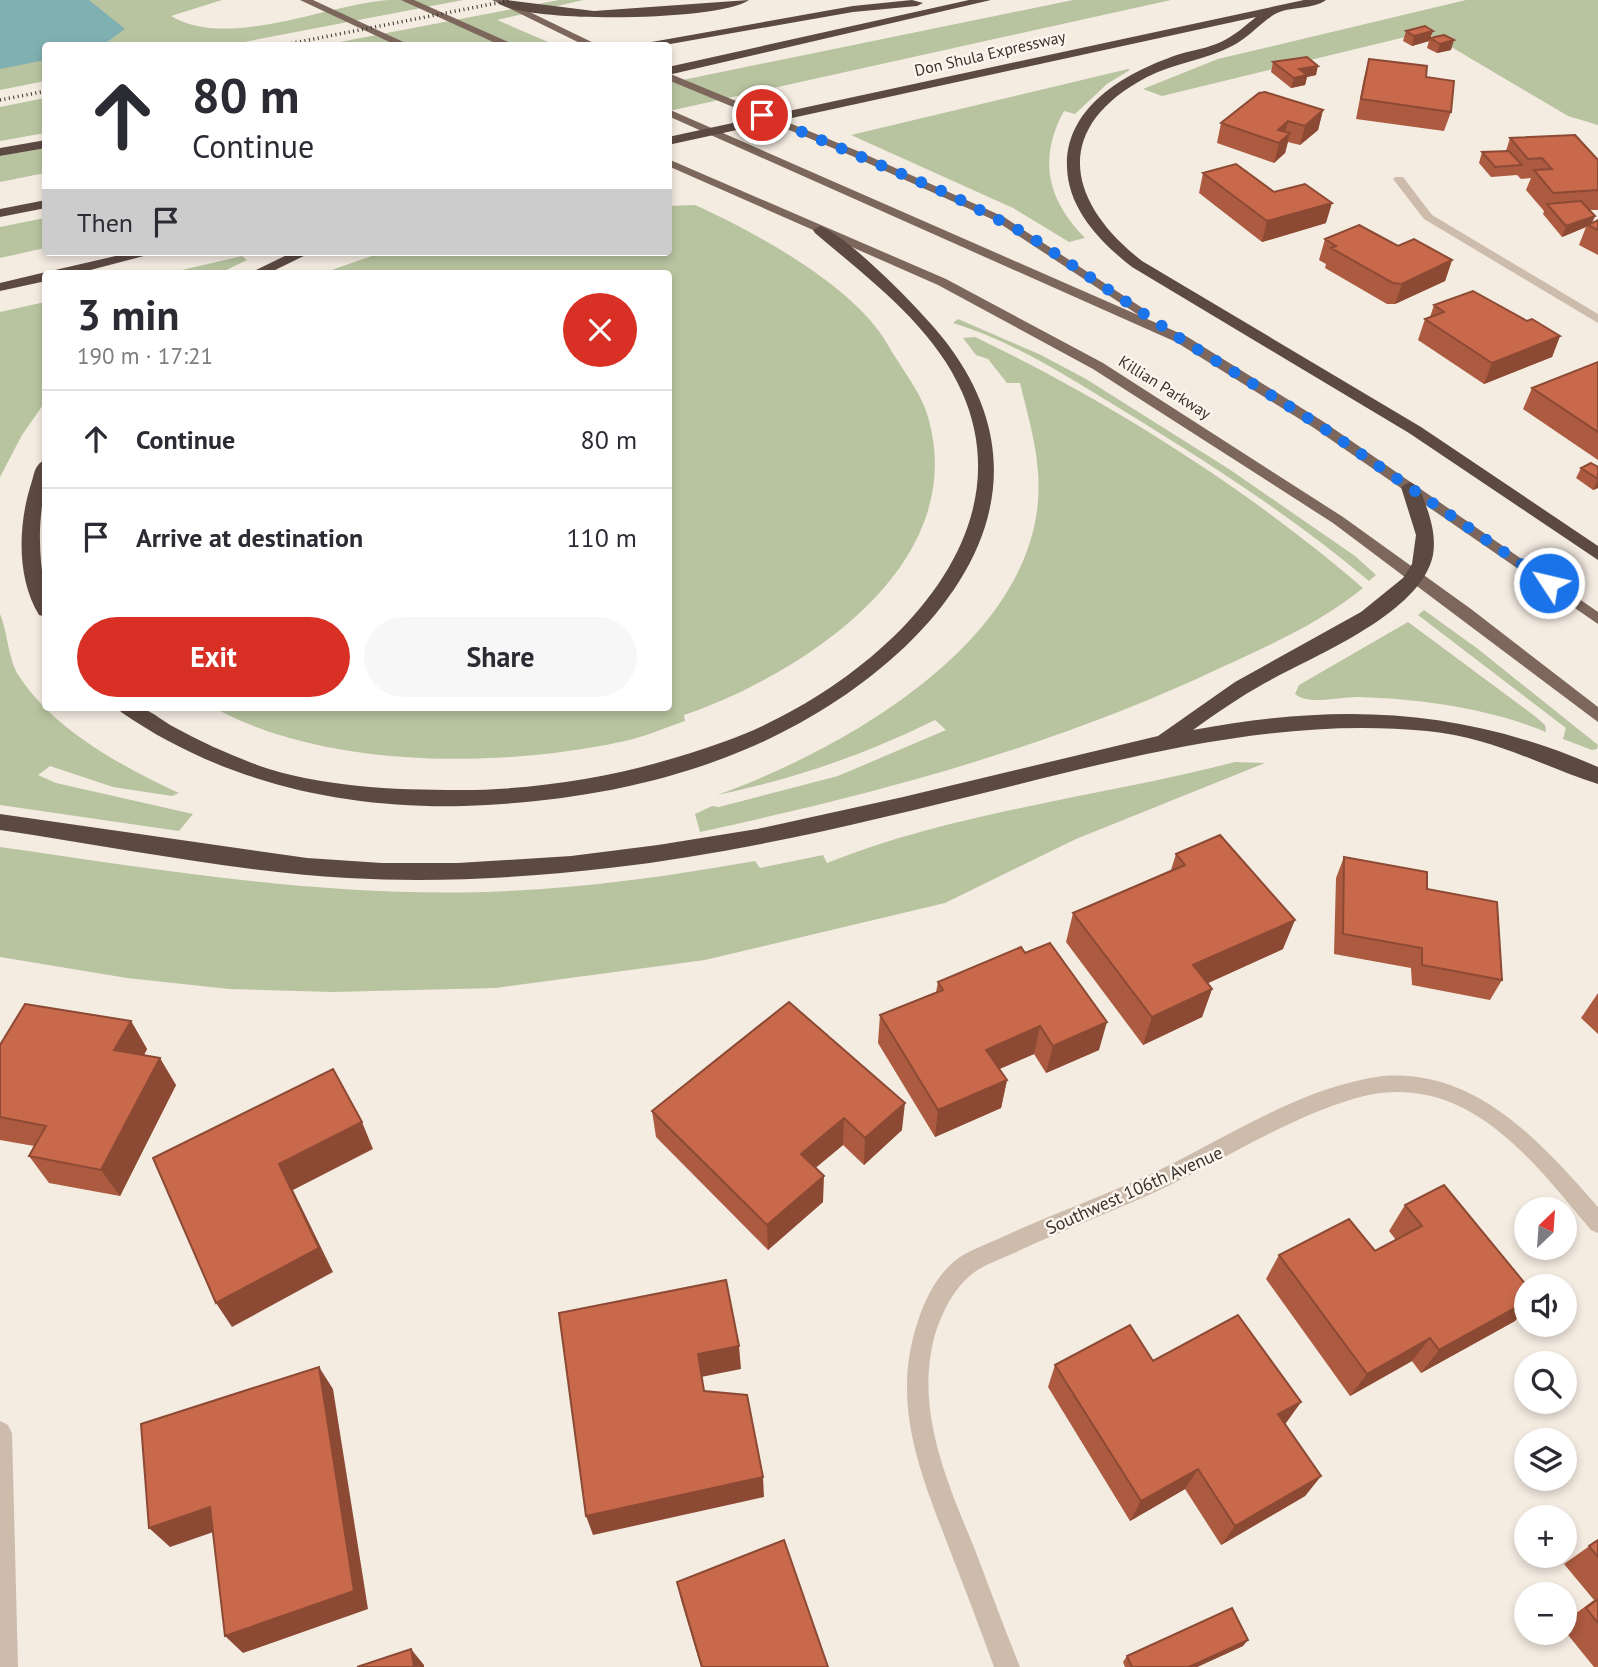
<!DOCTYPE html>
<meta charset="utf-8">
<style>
:root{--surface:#fff;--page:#f7f7f7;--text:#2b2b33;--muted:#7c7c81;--line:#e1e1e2;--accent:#d93025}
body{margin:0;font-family:"PT Sans",sans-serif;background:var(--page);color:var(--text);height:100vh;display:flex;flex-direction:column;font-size:26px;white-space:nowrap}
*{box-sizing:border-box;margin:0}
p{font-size:23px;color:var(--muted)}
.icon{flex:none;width:38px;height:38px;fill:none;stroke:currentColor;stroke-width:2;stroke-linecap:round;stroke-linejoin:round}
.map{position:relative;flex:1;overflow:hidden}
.side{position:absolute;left:42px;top:270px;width:630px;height:441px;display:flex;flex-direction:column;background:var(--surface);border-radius:7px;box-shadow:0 4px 10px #0003}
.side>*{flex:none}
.top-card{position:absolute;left:42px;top:42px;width:630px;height:214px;border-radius:7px;box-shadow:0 4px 10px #0003;background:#fff;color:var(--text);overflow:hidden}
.needle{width:46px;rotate:25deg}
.fabs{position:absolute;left:1514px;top:1197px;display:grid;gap:14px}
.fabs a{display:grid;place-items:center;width:63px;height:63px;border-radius:50%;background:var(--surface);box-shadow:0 4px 10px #0003;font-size:35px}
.pin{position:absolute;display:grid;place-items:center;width:60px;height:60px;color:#fff;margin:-30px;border:4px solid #fff;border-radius:50%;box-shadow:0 2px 7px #0007}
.me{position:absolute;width:77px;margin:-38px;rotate:305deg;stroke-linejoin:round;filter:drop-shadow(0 0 5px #0008)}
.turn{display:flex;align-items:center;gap:24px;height:147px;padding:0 35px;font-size:32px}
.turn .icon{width:91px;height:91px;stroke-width:2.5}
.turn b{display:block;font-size:49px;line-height:60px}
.then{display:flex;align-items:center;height:66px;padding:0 35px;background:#0003;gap:14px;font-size:26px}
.round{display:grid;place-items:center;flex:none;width:74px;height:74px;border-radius:37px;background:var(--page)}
.head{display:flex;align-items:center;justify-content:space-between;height:119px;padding:0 35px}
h1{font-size:42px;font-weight:800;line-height:52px}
.cta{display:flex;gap:14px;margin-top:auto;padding:14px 35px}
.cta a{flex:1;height:80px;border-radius:42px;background:var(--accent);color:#fff;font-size:28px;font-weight:800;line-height:80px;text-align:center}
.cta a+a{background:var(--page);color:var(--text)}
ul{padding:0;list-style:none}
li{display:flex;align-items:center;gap:21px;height:98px;padding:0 35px;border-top:2px solid var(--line)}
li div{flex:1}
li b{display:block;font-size:26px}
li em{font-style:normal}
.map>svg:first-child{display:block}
.green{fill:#b8c4a0}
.water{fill:#7fb0b2}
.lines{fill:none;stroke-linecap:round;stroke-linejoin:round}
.minor{fill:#cdbbac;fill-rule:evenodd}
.major{fill:#7d675c;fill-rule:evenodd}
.highway{fill:#5c4a42;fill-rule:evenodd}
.rail{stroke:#3b302b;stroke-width:3.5;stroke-dasharray:1 3.5;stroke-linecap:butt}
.wall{fill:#ac5a40}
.shaded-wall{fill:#8c4a34}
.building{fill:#c8694b;stroke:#8c4a34;stroke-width:2}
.route{stroke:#1a73e8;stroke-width:12;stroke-dasharray:0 21.6}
.labels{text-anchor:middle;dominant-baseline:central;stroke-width:5;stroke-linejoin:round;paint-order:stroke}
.far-street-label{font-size:16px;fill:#3b302b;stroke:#fbf5ee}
.street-label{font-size:18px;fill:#3b302b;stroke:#fbf5ee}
</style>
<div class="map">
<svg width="1598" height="1667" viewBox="0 0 1598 1667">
<rect width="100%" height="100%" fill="#f4ebe1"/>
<path class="green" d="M0,0h222l-51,16c56,34 155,-11 217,-16 24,0 50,0 75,0l-235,45 -182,1 -1,35 -45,9z
M559,0h24l-86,20 58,25 -236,1z
M1073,0h98l-502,111 -1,-28z
M1466,0h132v125l-30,-9 -142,-84 -264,64 -19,-7 75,-30z
M1128,69l2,1 -23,14 -32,30 -11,-3c-26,48 -17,88 21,127l-16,4 -56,-34 -162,-73z
M45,98v35l-45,8v-34z
M45,148v25l-45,9v-26z
M695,205c58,26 145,74 183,125 7,9 13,21 20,31 11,18 24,35 30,56 43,148 -125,257 -244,298l1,6c-21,7 -43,17 -65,21 -121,26 -297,27 -407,-35h455v-434h-345l60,-21h285l1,-46z
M45,218v30l-45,10v-31z
M242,256l5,4 -27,13h-51z
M45,302v100l-23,33 -22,42v-165z
M958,319l83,36 45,24 143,90 126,87 21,19 -7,6c-76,-64 -160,-118 -245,-170 -54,-33 -111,-70 -171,-88z
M975,337c134,64 276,154 388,251 -41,34 -95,58 -143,80 -167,79 -341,125 -520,164l-5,-18 17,-8 7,1 119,-31 108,-46 -11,-10c-71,35 -141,59 -218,75 129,-46 334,-161 321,-323 -2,-30 -11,-60 -18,-89h-13l-19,-24 -12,-4 -13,-17z
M1424,610l54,39 120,96 -1,4 -5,1 -29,-11 3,-11 -148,-113z
M0,614c8,19 8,46 19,62 35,54 102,90 160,117l-7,3 -59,-9 -63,-21 -12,9 18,8 137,31 -14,17 -179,-26z
M1408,622l128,95 9,8 1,7c-58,-24 -125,-33 -187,-35 -17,-1 -50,9 -64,-3l4,-9z
M1235,762l30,1 -189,76 -131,64 -240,57 -210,28 -162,4 -104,-3 -102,-11 -127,-21v-110c161,23 322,50 486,45 90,-3 179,-15 269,-31l5,7 63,-13 4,8c130,-52 273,-66 408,-101z"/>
<path class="water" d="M0,0h89l36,29 -22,16 -57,1 -1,14 -45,9z"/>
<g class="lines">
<path class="minor" d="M1395,177h8l29,38 166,99v9l-174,-104 -31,-40z
M1383,1076c94,-7 159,67 215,131v26l-7,-3c-45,-53 -97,-124 -170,-136 -22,-4 -46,-2 -68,5 -70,21 -133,64 -200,94 -46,21 -95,39 -141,61 -13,6 -29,11 -40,20 -18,14 -29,37 -36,57 -23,76 11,150 39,219 15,39 29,78 45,117h-26c-14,-38 -28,-76 -43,-114 -30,-79 -62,-150 -32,-235 7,-21 19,-44 37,-58 11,-9 29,-15 42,-21 47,-22 95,-39 142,-60 78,-35 157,-92 243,-103z
M0,1421l8,4 4,8 6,234h-18z"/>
<path class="major" d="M300,0h13l99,46h-14z
M401,0h13l103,46h-15z
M492,0h13l95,46h-14z
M668,73l192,79 144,65 146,96 -10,3 -144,-95 -144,-65 -184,-76z
M668,109l518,227 138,86 274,190v12l-284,-196 -138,-86 -508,-226z
M668,159l278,120 157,84 240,154 128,92 127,98v15l-265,-199 -240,-154 -155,-84 -270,-119z"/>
<path class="highway" d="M506,0l88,11 155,-11c-28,21 -222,24 -251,3z
M912,0l11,3 -6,3 -64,6 -194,34h-30l224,-40z
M969,0h22l-323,75v-8z
M1304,0h22c-14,10 -36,6 -51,14 -15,9 -27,24 -43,32 -26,14 -58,17 -85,31 -95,50 -82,124 -5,184l279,166 177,119v14l-189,-127 -277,-166c-32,-25 -64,-58 -65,-100 -2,-62 62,-96 113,-113 14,-4 28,-6 41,-12 13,-6 24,-16 35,-25l-588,128v-8z
M46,140v8l-46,8v-8z
M46,200v8l-46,9v-8z
M820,226c29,10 110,93 129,120 130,175 -48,339 -205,404 -87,37 -187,53 -280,56 -122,3 -242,-24 -343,-94l-3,-5c8,0 19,-2 26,2 10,4 19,12 28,17 27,15 56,28 85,39 63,22 136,25 203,25 89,0 182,-18 266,-49 133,-48 306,-190 236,-349 -29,-66 -93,-113 -147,-159l-2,-3z
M133,252h26l-80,21h-26l2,-3z
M293,252h19l-43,21h-19z
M46,272l5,1h-5v8l-46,10v-8z
M46,460c0,27 -7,54 -6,81 0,26 6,50 6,76l-7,-2c-23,-38 -21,-92 -7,-134 2,-8 4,-19 14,-21z
M1410,482l9,5c8,21 18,44 14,68 -12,59 -120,101 -168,128 -25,14 -49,30 -72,47 145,-27 268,-23 405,37v17c-61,-20 -104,-46 -171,-53 -145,-14 -287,23 -427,58 -129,32 -259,64 -391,79 -87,10 -174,15 -261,10 -117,-7 -233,-31 -348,-48v-16l307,44 75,5h76l113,-7 87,-11 99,-16 146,-32 255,-61 77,-54 126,-70 42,-34 9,-14 4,-29 -15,-48z"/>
<path class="rail" d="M278,46l234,-46
M0,100l46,-9"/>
</g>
<path class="wall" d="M1406,31l25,7 20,12 -14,3 -10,-5 2,-7 -17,5 -9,-5z
M1369,59l57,18 25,35 -7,19 -88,-12 8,-41z
M1273,62l43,13 -9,2 -2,8 -14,3 -20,-16z
M1323,110l-5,20 -18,15 -12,-3 -3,11 -11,10 -57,-20 4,-20z
M1510,138l88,22v50h-8l5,6 -3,7 6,-3v35l-19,-10 7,-18 -24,10 -19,-23 1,-3 -18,-21 5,-12 -10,1 -4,-4 -26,2 -12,-14 3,-11 24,-1z
M1203,173l123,50 -64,19 -63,-49z
M1325,239l73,7 54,14 -7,21 -50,23h-8l-62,-36 1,-4 -7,-4z
M1434,305l93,16 33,15 -8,21 -68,27 -66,-44 7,-21 5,-2z
M1598,362v98l-75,-51 9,-21z
M1598,467v21l-5,2 -17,-12 5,-10z
M1176,854l107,95 -75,34 4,6 -10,28 -59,28 -77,-103 7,-29 98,-43z
M1344,857l83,32 75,91 -12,20 -78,-15 -1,-17 -77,-14 2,-76z
M938,982l161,68 -53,23 -12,-19 -35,15 8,11 -6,28 -66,29 -57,-94 2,-28 56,-23z
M1598,993v41l-17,-16z
M789,1002l113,128 -38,35 -21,-20 -28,23 8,34 -55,48 -112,-113 -4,-26z
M131,1021l16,28 -3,6 32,30 -56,111 -71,-13 -20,-27 5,-10 -34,-6v-95z
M1405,1205l110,116 -94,52 -9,-12 -62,35 -84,-117 13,-24 96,-4 21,-11 -7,-9z
M1153,1361l148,41 -16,22 36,52 -16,20 -84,49 -36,-56 -55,32 -82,-134 7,-22z
M1598,1540v127h-4l-30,-37v-8l30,-22 -30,-36z
M677,1582l151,85h-127l-20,-67z
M1243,1646l-46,21h-72l-2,-5 4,-6z"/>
<path class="shaded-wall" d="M1433,31l-4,10 -17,5 2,-10z
M1454,40l-3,10 -14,3 3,-9z
M1318,66l-2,9 -9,2 -2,8 -14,3 3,-10 5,-9z
M1323,110l-5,20 -18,15 5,-19z
M1288,121l-4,17 6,-5 -5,20 -11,10 5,-20 -1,-13z
M1332,203l-6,20 -64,19 5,-21z
M1595,216l-5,10 -2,-1 -2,2 -24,10 4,-11z
M1452,260l-7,21 -50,23 7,-20z
M1560,336l-8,21 -68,27 8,-21z
M1598,479v9l-5,2z
M1295,920l-12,29 -99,45 9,-29z
M1212,989l-10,28 -59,28 9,-28z
M131,1021l16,28 -15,29 -18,-28z
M1107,1022l-8,28 -53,23 7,-27z
M1040,1026l-6,28 -53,23 5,-27z
M160,1058l16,27 -56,111 -19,-26z
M1007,1080l-6,28 -66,29 3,-27z
M905,1103l-3,27 -38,35 1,-27z
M844,1118l-1,27 -42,35v-26z
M362,1122l11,27 -80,41 40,82 -101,55 -16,-24 63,-139z
M824,1176l-1,26 -55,48 -1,-25z
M1526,1302v6l-11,13 -94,52 18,-23z
M1430,1338l-18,23 -62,35 17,-22z
M739,1346l2,23 -40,8 -3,-23z
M319,1367l14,22 35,220 -125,44 -18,-17z
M1301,1402l-15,21 -22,12 14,-21z
M1198,1469l-13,20 -55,32 11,-20z
M1321,1476l-16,20 -84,49 14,-19z
M763,1477l1,20 -171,38 -7,-19z
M210,1507l18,20 -58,20 -21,-19z
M1248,1640l-5,6 -46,21h-8z
M411,1649l13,16v2h-10z"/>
<path class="building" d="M1425,26l8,5 -19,5 -8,-5z
M1444,35l10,5 -14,4 -10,-6z
M1307,57l11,9 -19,3 8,6 -13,3 -21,-16z
M1369,59l58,7 -1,11 28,4 -3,31 -90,-13z
M1265,92l58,18 -18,16 -17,-5 -10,9 12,3 -11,10 -58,-20 38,-30z
M1575,135l23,25v30l-45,3 -19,-23 18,-1 -10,-11 -14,1 -18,-21z
M1509,151l13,14 -27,2 -13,-15z
M1236,164l38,28 31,-8 27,19 -65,18 -64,-48z
M1581,201l14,15 -29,10 -19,-22z
M1598,220v10l-10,-5z
M1359,225l39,21 16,-7 38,21 -50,24 -9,-1 -62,-35 5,-2 -11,-7z
M1473,291l54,30 5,-2 28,17 -68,27 -67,-44 19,-7 -10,-7z
M1598,362v70l-66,-44z
M1591,463l7,4v12l-17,-11z
M1220,835l75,85 -102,45 19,24 -60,28 -79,-104 112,-48 -9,-11z
M1344,857l83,15v17l70,13 5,78 -80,-15v-17l-79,-14z
M1050,943l57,79 -54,24 -13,-20 -54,24 21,30 -69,30 -58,-95 63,-25 -5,-8 83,-35 4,6z
M789,1002l116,101 -40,35 -21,-20 -43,36 23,22 -57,49 -115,-114z
M25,1004l106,17 -17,29 46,8 -59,112 -72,-14 17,-30 -46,-9v-72z
M333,1069l29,53 -83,42 40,84 -103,55 -63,-145z
M1444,1185l83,101h-1v16l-87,48 -9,-12 -63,36 -88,-119 70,-36 26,32 47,-25 -17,-21z
M726,1280l13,66 -41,8 6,37 43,4 16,82 -177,39 -27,-203z
M1238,1315l63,87 -23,12 43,62 -86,50 -37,-57 -57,32 -86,-136 75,-40 23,36z
M319,1367l35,224 -129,45 -15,-129 -61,21 -8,-104z
M784,1540l44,127h-126l-25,-85z
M1598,1540v17l-9,-11z
M1598,1599v24l-12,-15z
M1232,1608l16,32 -59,27h-57l-5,-11z
M411,1649l3,18h-57z"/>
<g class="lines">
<path class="route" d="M762,115l187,79 79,41 153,104 138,86 230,158"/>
</g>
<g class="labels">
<g class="far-street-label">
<text transform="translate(990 53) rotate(-13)">Don Shula Expressway</text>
<text transform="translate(1165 387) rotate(32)">Killian Parkway</text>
</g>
<g class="street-label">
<text transform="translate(1134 1190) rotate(-24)">Southwest 106th Avenue</text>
</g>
</g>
</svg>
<div class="fabs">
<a><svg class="needle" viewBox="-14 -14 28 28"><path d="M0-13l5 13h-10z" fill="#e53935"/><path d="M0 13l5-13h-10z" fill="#7c7c81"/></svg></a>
<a><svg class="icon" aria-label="sound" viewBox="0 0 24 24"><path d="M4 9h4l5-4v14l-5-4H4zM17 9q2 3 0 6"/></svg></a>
<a><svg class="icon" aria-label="search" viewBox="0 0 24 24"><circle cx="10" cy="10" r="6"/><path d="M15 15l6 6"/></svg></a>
<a><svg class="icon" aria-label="layers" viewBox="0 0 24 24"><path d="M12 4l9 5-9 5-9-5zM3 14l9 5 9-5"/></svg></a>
<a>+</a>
<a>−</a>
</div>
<div class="pin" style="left:762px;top:115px;background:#d93025"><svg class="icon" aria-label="arrive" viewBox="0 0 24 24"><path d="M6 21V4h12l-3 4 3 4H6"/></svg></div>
<svg class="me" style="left:1549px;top:583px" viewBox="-20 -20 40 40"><circle r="17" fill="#1a73e8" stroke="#fff" stroke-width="3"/><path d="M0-11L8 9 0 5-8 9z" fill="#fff"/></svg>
<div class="top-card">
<div class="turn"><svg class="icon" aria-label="ahead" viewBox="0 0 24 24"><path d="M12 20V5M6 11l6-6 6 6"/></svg><div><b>80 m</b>Continue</div></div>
<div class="then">Then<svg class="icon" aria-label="arrive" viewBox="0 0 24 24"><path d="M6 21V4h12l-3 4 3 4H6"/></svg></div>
</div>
<section class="side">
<div class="head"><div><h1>3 min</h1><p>190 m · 17:21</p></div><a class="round" style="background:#d93025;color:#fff"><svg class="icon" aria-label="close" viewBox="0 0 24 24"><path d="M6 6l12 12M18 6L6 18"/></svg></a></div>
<ul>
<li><svg class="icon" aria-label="ahead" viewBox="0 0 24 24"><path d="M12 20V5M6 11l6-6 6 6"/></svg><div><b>Continue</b></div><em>80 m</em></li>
<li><svg class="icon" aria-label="arrive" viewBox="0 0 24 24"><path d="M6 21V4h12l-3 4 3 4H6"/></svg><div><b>Arrive at destination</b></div><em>110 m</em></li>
</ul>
<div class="cta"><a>Exit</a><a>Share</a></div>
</section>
</div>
